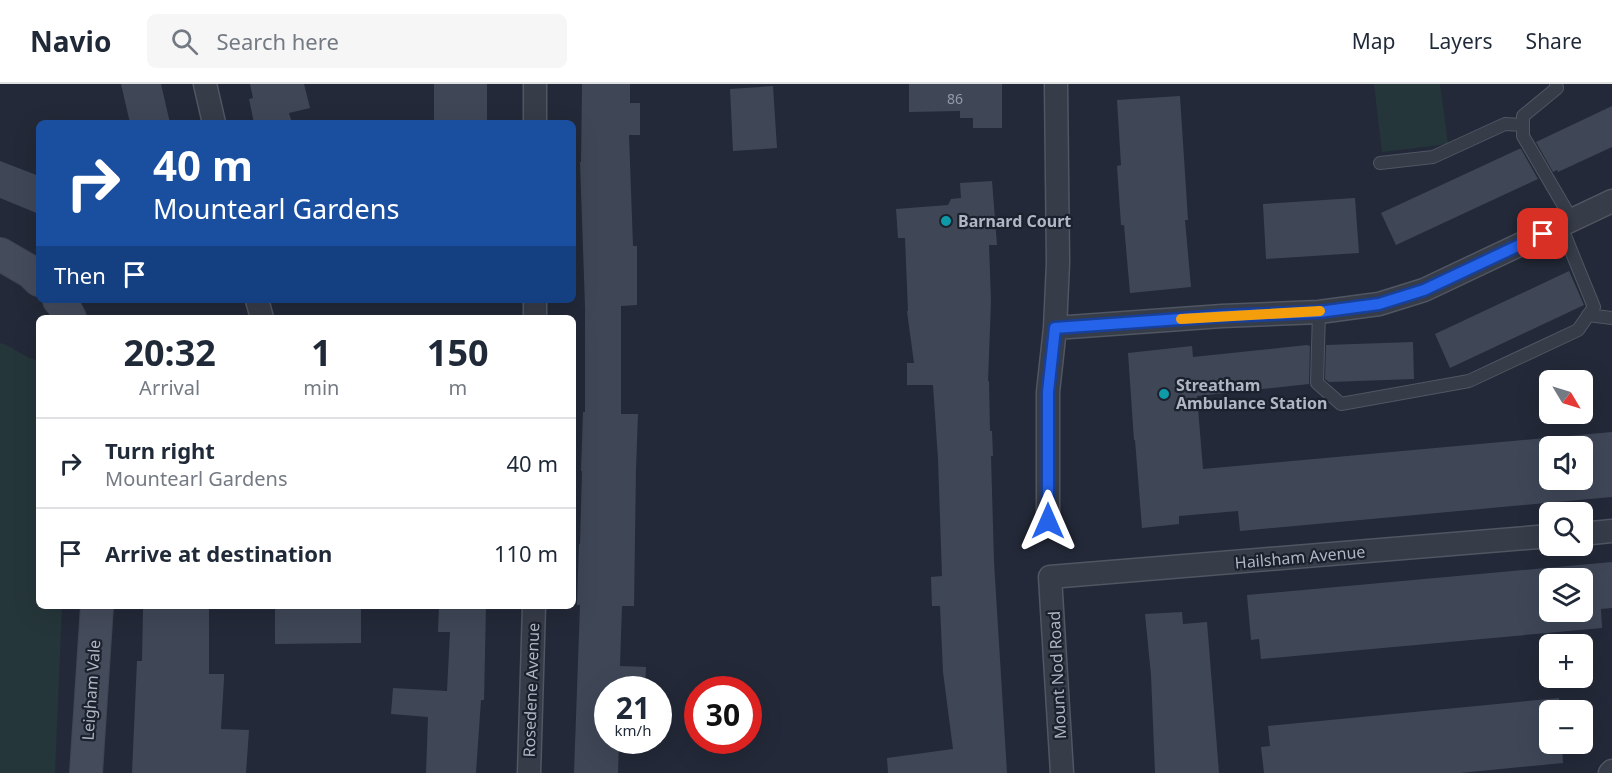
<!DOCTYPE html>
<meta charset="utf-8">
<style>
:root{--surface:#fff;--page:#f6f6f7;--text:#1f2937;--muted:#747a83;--line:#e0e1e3}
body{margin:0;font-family:"Noto Sans",sans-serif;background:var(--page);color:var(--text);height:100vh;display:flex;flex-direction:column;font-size:22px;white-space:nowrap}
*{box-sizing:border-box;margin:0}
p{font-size:20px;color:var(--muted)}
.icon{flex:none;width:33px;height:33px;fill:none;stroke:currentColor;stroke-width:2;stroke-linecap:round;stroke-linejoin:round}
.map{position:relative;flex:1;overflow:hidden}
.sheet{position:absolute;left:36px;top:231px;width:540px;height:294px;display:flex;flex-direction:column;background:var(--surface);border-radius:9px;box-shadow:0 6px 24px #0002}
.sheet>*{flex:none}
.top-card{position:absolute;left:36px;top:36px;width:540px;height:183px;border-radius:9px;box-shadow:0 6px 24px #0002;background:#1a4fa0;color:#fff;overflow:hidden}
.needle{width:39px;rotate:128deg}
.tools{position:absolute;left:1539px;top:286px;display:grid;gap:12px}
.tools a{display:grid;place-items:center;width:54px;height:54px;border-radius:9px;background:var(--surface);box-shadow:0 6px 24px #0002;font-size:30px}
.speed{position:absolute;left:594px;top:592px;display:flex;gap:12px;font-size:30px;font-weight:700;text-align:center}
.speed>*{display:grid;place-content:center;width:78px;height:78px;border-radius:50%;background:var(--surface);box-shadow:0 6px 24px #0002;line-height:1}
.speed small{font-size:15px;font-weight:400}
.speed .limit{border:9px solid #d22;background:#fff;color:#111}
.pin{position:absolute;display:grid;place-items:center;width:51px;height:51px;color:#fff;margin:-26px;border-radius:12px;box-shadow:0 3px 9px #0006}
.me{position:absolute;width:66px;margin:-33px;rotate:0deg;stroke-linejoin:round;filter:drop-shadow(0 0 4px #0008)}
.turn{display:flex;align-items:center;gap:21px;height:126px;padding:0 18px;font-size:27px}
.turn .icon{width:78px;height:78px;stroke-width:2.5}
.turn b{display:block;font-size:42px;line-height:51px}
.then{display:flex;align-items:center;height:57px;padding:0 18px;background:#0003;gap:12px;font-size:22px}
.eta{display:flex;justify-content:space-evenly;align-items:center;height:102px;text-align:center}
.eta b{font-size:36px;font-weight:700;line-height:42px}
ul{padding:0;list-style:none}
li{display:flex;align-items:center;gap:18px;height:90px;padding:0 18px;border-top:2px solid var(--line)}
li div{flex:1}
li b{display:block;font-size:22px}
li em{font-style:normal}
header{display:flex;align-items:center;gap:36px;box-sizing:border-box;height:84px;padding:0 30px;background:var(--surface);border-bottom:2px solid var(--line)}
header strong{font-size:28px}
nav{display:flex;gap:33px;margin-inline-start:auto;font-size:21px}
.search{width:420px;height:54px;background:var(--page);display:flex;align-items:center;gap:15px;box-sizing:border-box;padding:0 21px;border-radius:9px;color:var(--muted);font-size:22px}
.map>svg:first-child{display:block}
.green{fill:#25363a}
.building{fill:#3f4757;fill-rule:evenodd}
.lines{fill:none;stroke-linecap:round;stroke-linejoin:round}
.lane-casing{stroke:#515663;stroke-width:14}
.street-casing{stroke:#515663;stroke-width:25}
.secondary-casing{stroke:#3f4551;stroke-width:34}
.lane{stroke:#363c48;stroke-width:12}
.street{stroke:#363c48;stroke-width:22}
.secondary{stroke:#444b5b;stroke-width:32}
.route-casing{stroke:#184099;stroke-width:15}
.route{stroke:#2563eb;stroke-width:10}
.slow{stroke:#f59e0b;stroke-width:10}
.culture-dot{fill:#0f9aa8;stroke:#1b212d;stroke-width:2}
.labels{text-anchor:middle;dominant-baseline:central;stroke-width:4.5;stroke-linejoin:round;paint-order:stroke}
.number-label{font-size:14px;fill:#949aa9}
.poi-label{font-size:16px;font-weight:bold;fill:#b1b6c4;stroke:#1b212d;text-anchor:start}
.street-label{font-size:16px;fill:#b1b6c4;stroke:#1b212d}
</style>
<header>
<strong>Navio</strong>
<div class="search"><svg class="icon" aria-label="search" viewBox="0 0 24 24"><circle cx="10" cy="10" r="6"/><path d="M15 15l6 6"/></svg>Search here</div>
<nav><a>Map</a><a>Layers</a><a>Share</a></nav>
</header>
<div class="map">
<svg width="1612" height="689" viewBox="0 0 1612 689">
<rect width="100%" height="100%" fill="#232938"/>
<path class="green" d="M1374,0h66l8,60 -66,8z
M0,259c14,4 25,15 39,18v245h23l-7,167h-55z"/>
<path class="building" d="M121,0h40l9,39h-40z
M250,0h54l6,24 -21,5 3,10h-38l-5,-24 4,-1z
M434,0h53v39h-53z
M582,0h48v19h10v32h-11l4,111h4v59l-16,1v108h17l-2,55 -2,137h-12l-2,60 26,1 -1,23h-37v51h11l-1,32h-44l6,-168h-3l2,-61h1l2,-73h-1l2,-59h2v-106l-5,-144h1z
M909,0h93v44h-29v-10h-13v-7l-51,1z
M773,2l4,62 -44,3 -3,-62z
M1180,12l8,124h-3l6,67 -61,6 -6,-68h-3l-4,-59 4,-1 -4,-65z
M1612,22v41l-54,25 -1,-2 -4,2 -17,-30z
M1519,65h2l17,30 -142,66 -15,-32z
M0,77l39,15v38l-39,-16z
M992,97l5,64h-8l2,56 -3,80h1l1,50h2l1,25h-2l3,106 13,211h-119l-1,-15 66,-9 -10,-77 -3,-66h-8l-1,-29 11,-1 -4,-117 -5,-74h-26v-22h7l-7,-52h1l-3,-73h-7l-2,-29 52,-4 3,-6 10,-1 -1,-15z
M1355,114l4,55 -93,6 -3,-55z
M1569,187l15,34 -134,63 -15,-34z
M1413,258l1,37 -85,3 -4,-3 1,-34z
M1307,261l3,1 -1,38 -112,12 6,73 409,-37v65l-372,34 -2,-20 -59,5v8l-37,4 -7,-88h-1l-6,-87 64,-7 1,11zM1550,363h32v33h-32z
M1612,478v46l-11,1 1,19 -341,31 -2,-20 -8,1 -4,-45zM1550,495h32v33h-32z
M275,522h86v37l-86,1z
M439,522h47l-2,94h-3l-5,73h-50l2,-56 -37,-3 2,-26 54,3 3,-59h-12z
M143,525h66v65h15v5l-3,50 28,1 -3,43h-114l5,-112h5z
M1182,528l1,12 24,-2 12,151h-64l-4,-98 -6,-61z
M1559,614l1,13h-10v33h12l1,19 -103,10h-196l-3,-26 9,-1 -2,-20z"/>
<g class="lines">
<g class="lane-casing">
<path id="lane" d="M1556,0l1,4 -34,28v20l49,84
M1380,79l53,-6 72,-33 18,1
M1319,228l-2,71 24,21 128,-23 109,-51 16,-23 -33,-81
M1588,231l24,3"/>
</g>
<g class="street-casing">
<path id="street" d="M205,0l9,39
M535,39v-39
M257,216l5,18
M535,234v-18
M1055,244l167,-12 97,-4 60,-8 45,-14 188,-89
M1048,437v-129l7,-64 3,-65 -2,-179
M1582,450l30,-3
M529,689l5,-167
M1062,689l-12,-196 500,-41
M1610,689l2,-2"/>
</g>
<g class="secondary-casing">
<path id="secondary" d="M0,170l31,18 8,8
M59,216l3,3 8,15
M86,689l11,-167"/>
</g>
<use href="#lane" class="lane"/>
<use href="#street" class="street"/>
<use href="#secondary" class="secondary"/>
</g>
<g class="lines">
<g class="route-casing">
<path id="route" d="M1048,437v-129l7,-64 167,-12 97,-4 60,-8 45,-14 119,-56"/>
</g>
<use href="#route" class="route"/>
<path class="slow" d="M1181,235l139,-8"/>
</g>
<g class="culture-dot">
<circle cx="946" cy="137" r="6"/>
<circle cx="1164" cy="310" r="6"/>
</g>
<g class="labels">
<g class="number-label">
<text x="955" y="14">86</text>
</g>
<g class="poi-label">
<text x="958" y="137">Barnard Court</text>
<text x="1176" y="301">Streatham<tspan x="1176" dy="18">Ambulance Station</tspan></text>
</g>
<g class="street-label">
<text transform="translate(1300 473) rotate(-5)">Hailsham Avenue</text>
<text transform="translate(1057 591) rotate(-93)">Mount Nod Road</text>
<text transform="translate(91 606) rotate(-86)">Leigham Vale</text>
<text transform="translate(531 606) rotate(-88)">Rosedene Avenue</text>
</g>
</g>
</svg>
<div class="tools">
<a><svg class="needle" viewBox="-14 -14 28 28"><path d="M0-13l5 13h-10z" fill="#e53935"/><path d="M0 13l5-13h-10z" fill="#747a83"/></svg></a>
<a><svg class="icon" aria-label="sound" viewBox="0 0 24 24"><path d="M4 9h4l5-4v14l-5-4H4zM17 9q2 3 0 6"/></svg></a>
<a><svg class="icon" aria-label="search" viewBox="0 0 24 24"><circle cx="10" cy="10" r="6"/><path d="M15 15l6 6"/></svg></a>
<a><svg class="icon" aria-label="layers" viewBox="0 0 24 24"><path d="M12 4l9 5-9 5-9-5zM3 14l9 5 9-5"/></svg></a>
<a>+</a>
<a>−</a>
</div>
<div class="speed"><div>21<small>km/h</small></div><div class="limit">30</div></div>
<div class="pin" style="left:1543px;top:150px;background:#d93025"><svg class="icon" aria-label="arrive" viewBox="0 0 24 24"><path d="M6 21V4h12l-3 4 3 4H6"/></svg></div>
<svg class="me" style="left:1048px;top:437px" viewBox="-20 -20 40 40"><path d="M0-17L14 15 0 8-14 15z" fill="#2563eb" stroke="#fff" stroke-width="4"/></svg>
<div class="top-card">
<div class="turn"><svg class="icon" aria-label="right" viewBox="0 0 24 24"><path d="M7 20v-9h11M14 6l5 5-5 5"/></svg><div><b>40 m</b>Mountearl Gardens</div></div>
<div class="then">Then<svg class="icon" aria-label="arrive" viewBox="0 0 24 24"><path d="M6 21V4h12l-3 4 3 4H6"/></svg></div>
</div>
<section class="sheet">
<div class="eta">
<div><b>20:32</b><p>Arrival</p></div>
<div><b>1</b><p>min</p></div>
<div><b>150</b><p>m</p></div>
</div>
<ul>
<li><svg class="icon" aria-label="right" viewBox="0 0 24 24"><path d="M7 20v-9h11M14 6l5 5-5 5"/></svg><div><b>Turn right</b><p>Mountearl Gardens</p></div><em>40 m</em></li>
<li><svg class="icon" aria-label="arrive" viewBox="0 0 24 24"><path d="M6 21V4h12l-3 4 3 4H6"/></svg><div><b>Arrive at destination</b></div><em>110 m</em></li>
</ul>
</section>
</div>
